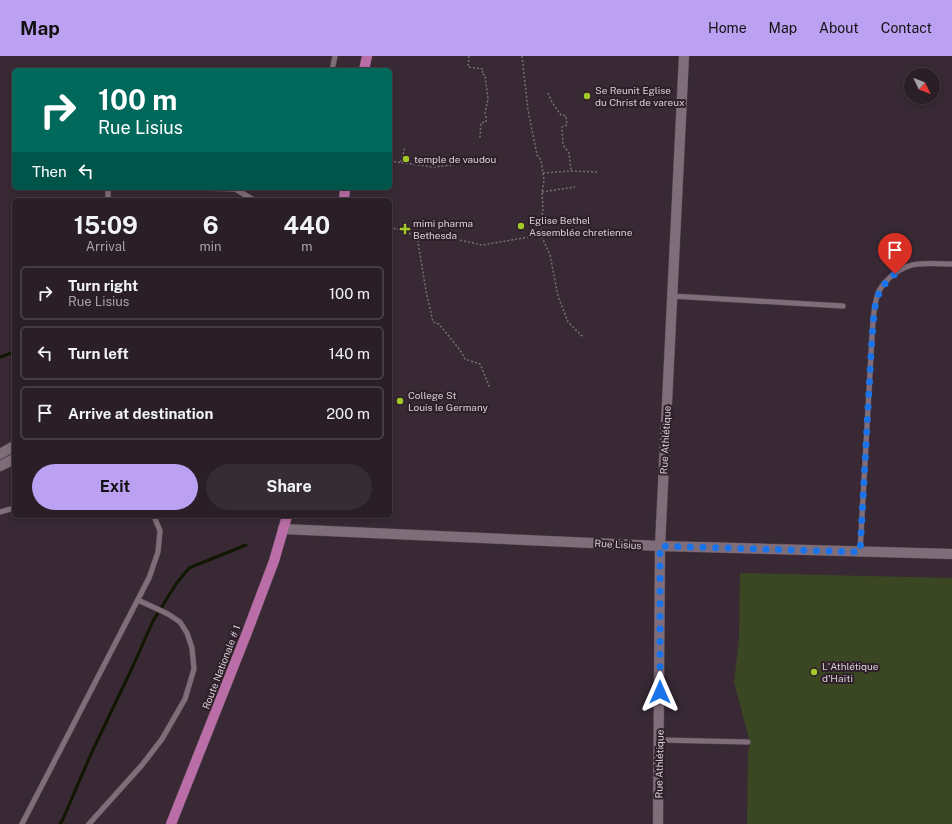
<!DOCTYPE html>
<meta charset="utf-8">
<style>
:root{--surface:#2a1f27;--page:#362c33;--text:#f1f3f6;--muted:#a5a2a7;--line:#463d44;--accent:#bca0f2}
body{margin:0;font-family:"Public Sans",sans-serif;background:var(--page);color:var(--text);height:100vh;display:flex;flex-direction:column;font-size:15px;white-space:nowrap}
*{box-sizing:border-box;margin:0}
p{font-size:13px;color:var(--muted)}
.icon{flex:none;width:22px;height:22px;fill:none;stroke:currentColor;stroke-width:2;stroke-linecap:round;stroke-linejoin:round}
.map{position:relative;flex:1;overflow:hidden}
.details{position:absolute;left:12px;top:142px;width:380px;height:320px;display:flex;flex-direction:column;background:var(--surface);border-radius:6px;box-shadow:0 2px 6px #0003,0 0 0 1px var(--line)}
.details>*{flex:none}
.hud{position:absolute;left:12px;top:12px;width:380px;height:122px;border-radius:6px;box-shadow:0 2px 6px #0003,0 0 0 1px var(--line);background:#00695c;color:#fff;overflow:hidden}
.needle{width:26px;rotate:133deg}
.fabs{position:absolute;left:904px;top:12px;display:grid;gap:8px}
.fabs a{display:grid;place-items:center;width:36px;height:36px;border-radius:50%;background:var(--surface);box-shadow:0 2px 6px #0003,0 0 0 1px var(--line);font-size:20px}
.pin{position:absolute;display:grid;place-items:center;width:34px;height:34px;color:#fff;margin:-41px -17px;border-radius:50% 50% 50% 0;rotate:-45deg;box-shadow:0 0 4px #0007}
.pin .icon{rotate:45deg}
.me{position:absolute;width:44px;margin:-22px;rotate:0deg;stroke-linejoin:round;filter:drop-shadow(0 0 3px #0008)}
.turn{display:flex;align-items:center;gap:14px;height:84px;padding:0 20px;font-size:18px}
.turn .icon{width:52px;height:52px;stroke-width:2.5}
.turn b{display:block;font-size:28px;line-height:34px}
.then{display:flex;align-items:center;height:38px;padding:0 20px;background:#0003;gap:8px;font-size:15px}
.eta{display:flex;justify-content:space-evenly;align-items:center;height:68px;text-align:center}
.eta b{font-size:24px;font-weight:700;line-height:28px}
.button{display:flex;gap:8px;margin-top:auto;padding:8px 20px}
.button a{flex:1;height:46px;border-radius:24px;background:var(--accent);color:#111;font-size:16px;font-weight:700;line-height:46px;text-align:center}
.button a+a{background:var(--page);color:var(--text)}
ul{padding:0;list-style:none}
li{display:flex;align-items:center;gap:12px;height:54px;margin:0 8px 6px;padding:0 12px;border:2px solid var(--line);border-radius:6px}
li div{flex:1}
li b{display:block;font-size:15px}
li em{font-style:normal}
header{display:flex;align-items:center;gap:24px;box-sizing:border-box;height:56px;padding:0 20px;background:var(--accent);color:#111}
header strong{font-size:19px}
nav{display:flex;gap:22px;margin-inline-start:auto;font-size:14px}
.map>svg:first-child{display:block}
.green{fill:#3b4622}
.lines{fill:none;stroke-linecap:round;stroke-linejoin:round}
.stream{stroke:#101700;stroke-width:3}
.service-casing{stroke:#534650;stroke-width:6}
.minor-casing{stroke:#534650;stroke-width:11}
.tertiary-casing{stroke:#534650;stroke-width:11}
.secondary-casing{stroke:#534650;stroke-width:11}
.primary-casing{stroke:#534650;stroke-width:11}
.path{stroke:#7b6e77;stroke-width:1.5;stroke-dasharray:2 2;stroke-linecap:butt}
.service{stroke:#806d7a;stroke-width:5}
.minor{stroke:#806d7a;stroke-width:10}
.tertiary{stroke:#806d7a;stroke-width:10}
.secondary{stroke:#806d7a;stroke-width:10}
.primary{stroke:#ba6da6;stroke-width:10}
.route{stroke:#1a73e8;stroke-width:7;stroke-dasharray:0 12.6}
.poi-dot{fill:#a2c928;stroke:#2e1f2a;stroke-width:1.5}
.labels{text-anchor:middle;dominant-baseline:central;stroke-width:4;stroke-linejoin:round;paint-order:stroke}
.poi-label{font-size:10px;fill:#dad0d7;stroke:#2e1f2a;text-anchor:start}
.street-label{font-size:10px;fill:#dad0d7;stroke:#2e1f2a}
</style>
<header>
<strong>Map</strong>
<nav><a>Home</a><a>Map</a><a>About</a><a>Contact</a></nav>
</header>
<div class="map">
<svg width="952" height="768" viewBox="0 0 952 768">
<rect width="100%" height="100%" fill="#382934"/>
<path class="green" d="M740,517l212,5v246h-205l1,-71 2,-10 -16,-61 5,-42z"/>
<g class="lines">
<path class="stream" d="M0,301l14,-5
M60,768l3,-5 28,-65 42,-88 20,-45 23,-37 13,-16 57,-23"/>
<g class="service-casing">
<path id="service" d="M332,14l3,-14
M205,132l30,1 19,11
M108,144v-12
M672,240l171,10
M0,456l14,-4
M860,496l12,-215c1,-14 1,-33 7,-46 7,-13 24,-26 39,-27 11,-1 23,0 34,0
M660,684l88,2
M22,768l127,-246 9,-26 2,-21 -6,-15
M89,768l53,-59 20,-26 23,-40 9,-30 -2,-21 -5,-15 -7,-11 -12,-8 -30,-14"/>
</g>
<g class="minor-casing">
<path id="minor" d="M658,768l2,-278 24,-490"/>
</g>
<g class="tertiary-casing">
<path id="tertiary" d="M283,473l377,17 292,8"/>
</g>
<g class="secondary-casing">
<path id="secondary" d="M0,398l14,-8
M0,410l14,-7"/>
</g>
<g class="primary-casing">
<path id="primary" d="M364,14l3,-14
M344,144l1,-12
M171,768l75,-189 28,-74 13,-45"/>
</g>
<path class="path" d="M469,0l-1,11 15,2 -1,5 3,1 3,24 -3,14 1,4v5l-5,1 -1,14 -2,2
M522,0l6,54 9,45 4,5 3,21 -2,11 1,17 -2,13v13l9,20 8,41 10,26 15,15
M548,37l4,9 9,13 5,1 1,9 -5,2 1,18 6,8 2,18
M390,105l44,6 18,-2
M401,106l4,-15
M543,117l28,-2 26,1
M542,136l33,-5
M390,171l27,9 29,1 36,8 59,-10
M417,180l9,55 7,31 6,2 21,26 5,9 15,5 10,24"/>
<use href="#service" class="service"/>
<use href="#minor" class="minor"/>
<use href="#tertiary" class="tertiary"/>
<use href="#secondary" class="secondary"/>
<use href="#primary" class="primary"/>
</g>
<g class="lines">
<path class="route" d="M660,636v-146l200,6 12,-215c3,-27 0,-45 23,-63"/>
</g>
<g class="poi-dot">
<circle cx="587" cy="40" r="4"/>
<circle cx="406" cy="103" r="4"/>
<circle cx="521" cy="170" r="4"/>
<path d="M403 167h4v4h4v4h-4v4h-4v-4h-4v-4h4z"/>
<circle cx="400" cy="345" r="4"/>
<circle cx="814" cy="616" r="4"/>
</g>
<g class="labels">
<g class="poi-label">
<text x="595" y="34">Se Reunit Eglise<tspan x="595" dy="12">du Christ de vareux</tspan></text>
<text x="414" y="103">temple de vaudou</text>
<text x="529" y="164">Eglise Bethel<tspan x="529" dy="12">Assemblée chretienne</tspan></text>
<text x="413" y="167">mimi pharma<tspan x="413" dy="12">Bethesda</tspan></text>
<text x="408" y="339">College St<tspan x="408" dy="12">Louis le Germany</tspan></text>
<text x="822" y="610">L'Athlétique<tspan x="822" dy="12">d'Haïti</tspan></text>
</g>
<g class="street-label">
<text transform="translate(665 384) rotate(-87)">Rue Athlétique</text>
<text transform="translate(618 488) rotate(3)">Rue Lisius</text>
<text transform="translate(221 611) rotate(-69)">Route Nationale # 1</text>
<text transform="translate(659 708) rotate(-89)">Rue Athlétique</text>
</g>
</g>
</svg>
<div class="fabs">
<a><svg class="needle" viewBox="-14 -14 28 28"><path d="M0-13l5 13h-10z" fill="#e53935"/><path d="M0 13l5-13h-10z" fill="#a5a2a7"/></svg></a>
</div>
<div class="pin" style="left:895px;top:218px;background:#d93025"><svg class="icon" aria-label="arrive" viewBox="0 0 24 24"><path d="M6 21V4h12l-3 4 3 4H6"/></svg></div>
<svg class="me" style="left:660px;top:636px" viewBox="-20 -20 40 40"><path d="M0-17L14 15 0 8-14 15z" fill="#1a73e8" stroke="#fff" stroke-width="4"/></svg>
<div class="hud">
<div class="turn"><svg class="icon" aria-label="right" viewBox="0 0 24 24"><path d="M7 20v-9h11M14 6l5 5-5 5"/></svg><div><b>100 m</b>Rue Lisius</div></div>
<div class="then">Then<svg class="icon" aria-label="left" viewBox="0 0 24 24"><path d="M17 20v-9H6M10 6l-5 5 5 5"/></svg></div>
</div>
<section class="details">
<div class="eta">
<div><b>15:09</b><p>Arrival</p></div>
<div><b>6</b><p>min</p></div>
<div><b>440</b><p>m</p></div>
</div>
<ul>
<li><svg class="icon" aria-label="right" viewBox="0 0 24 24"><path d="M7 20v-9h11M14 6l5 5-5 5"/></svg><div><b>Turn right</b><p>Rue Lisius</p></div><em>100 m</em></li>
<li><svg class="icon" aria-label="left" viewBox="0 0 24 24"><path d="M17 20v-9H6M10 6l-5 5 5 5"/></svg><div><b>Turn left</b></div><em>140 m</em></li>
<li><svg class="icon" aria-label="arrive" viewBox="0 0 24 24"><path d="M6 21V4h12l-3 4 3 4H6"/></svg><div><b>Arrive at destination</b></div><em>200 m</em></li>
</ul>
<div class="button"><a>Exit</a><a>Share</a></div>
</section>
</div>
